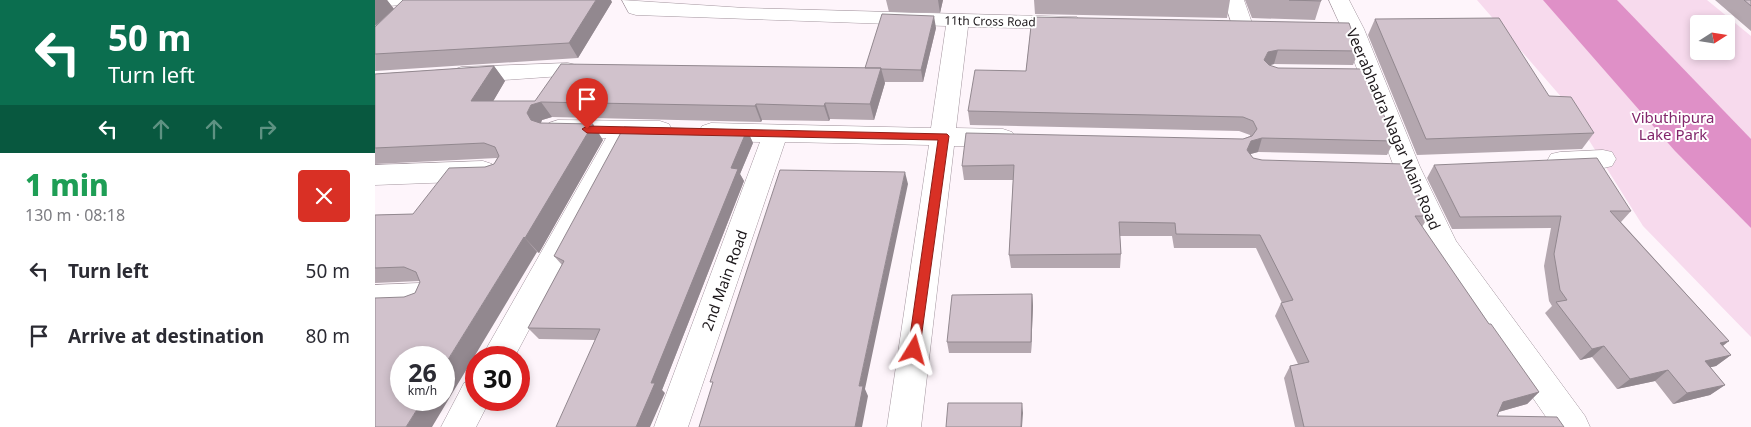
<!DOCTYPE html>
<meta charset="utf-8">
<style>
:root{--surface:#fff;--page:#f2f2f3;--text:#2b2b33;--muted:#7c7c81}
body{margin:0;font-family:"Noto Sans",sans-serif;background:var(--page);color:var(--text);height:100vh;display:flex;flex-direction:column;font-size:19px;white-space:nowrap}
*{box-sizing:border-box;margin:0}
p{font-size:16px;color:var(--muted)}
.icon{flex:none;width:28px;height:28px;fill:none;stroke:currentColor;stroke-width:2;stroke-linecap:round;stroke-linejoin:round}
.map{position:relative;flex:1;overflow:hidden}
.panel{display:flex;flex-direction:column;background:var(--surface);width:375px}
.panel>*{flex:none}
.hud{background:#0b6e4f;color:#fff;overflow:hidden}
.needle{width:32px;rotate:78deg}
.buttons{position:absolute;left:1315px;top:15px;display:grid;gap:10px}
.buttons a{display:grid;place-items:center;width:45px;height:45px;border-radius:5px;background:var(--surface);box-shadow:0 2px 8px #0003;font-size:25px}
.speed{position:absolute;left:15px;top:346px;display:flex;gap:10px;font-size:25px;font-weight:700;text-align:center}
.speed>*{display:grid;place-content:center;width:65px;height:65px;border-radius:50%;background:var(--surface);box-shadow:0 2px 8px #0003;line-height:1}
.speed small{font-size:12px;font-weight:400}
.speed .limit{border:8px solid #d22;background:#fff;color:#111}
.pin{position:absolute;display:grid;place-items:center;width:42px;height:42px;color:#fff;margin:-51px -21px;border-radius:50% 50% 50% 0;rotate:-45deg;box-shadow:0 0 5px #0007}
.pin .icon{rotate:45deg}
.me{position:absolute;width:55px;margin:-28px;rotate:8deg;stroke-linejoin:round;filter:drop-shadow(0 0 4px #0008)}
.turn{display:flex;align-items:center;gap:18px;height:105px;padding:0 25px;font-size:22px}
.turn .icon{width:65px;height:65px;stroke-width:2.5}
.turn b{display:block;font-size:35px;line-height:42px}
.lanes{display:flex;align-items:center;height:48px;padding:0 25px;background:#0003;justify-content:center;gap:25px;direction:ltr}
.lanes .off{opacity:.35}
.round{display:grid;place-items:center;flex:none;width:52px;height:52px;border-radius:5px;background:var(--page)}
.head{display:flex;align-items:center;justify-content:space-between;height:85px;padding:0 25px}
h1{font-size:30px;font-weight:800;line-height:38px;color:#1e9e55}
ul{padding:0;list-style:none}
li{display:flex;align-items:center;gap:15px;height:65px;padding:0 25px}
li div{flex:1}
li b{display:block;font-size:19px}
li em{font-style:normal}
main{display:flex;flex:1;min-height:0}
.map>svg:first-child{display:block}
.green{fill:#f7daed;fill-rule:evenodd}
.water{fill:#df90c7}
.lines{fill:none;stroke-linecap:round;stroke-linejoin:round}
.minor-casing{stroke:#a3959e;stroke-width:1}
.minor{fill:#fff;fill-rule:evenodd}
.wall{fill:#b4a7af}
.shaded-wall{fill:#92888f}
.building{fill:#d1c2cc;stroke:#92888f}
.route{fill:#d93025;stroke:#8d1f18}
.labels{text-anchor:middle;dominant-baseline:central;stroke-width:4;stroke-linejoin:round;paint-order:stroke}
.far-street-label{font-size:12px;fill:#1d181b;stroke:#fff}
.park-label{font-size:15px;fill:#83276c;stroke:#fff}
.street-label{font-size:15px;fill:#1d181b;stroke:#fff}
</style>
<main>
<section class="panel">
<div class="hud">
<div class="turn"><svg class="icon" aria-label="left" viewBox="0 0 24 24"><path d="M17 20v-9H6M10 6l-5 5 5 5"/></svg><div><b>50 m</b>Turn left</div></div>
<div class="lanes"><svg class="icon" aria-label="left" viewBox="0 0 24 24"><path d="M17 20v-9H6M10 6l-5 5 5 5"/></svg><svg class="icon off" aria-label="ahead" viewBox="0 0 24 24"><path d="M12 20V5M6 11l6-6 6 6"/></svg><svg class="icon off" aria-label="ahead" viewBox="0 0 24 24"><path d="M12 20V5M6 11l6-6 6 6"/></svg><svg class="icon off" aria-label="right" viewBox="0 0 24 24"><path d="M7 20v-9h11M14 6l5 5-5 5"/></svg></div>
</div>
<div class="head"><div><h1>1 min</h1><p>130 m · 08:18</p></div><a class="round" style="background:#d93025;color:#fff"><svg class="icon" aria-label="close" viewBox="0 0 24 24"><path d="M6 6l12 12M18 6L6 18"/></svg></a></div>
<ul>
<li><svg class="icon" aria-label="left" viewBox="0 0 24 24"><path d="M17 20v-9H6M10 6l-5 5 5 5"/></svg><div><b>Turn left</b></div><em>50 m</em></li>
<li><svg class="icon" aria-label="arrive" viewBox="0 0 24 24"><path d="M6 21V4h12l-3 4 3 4H6"/></svg><div><b>Arrive at destination</b></div><em>80 m</em></li>
</ul>
</section>
<div class="map">
<svg width="1376" height="427" viewBox="0 0 1376 427">
<rect width="100%" height="100%" fill="#fef5fb"/>
<path class="green" d="M1102,0h230l44,36v301l-108,-111 -80,-127zM1324,24h27v27h-27z"/>
<path class="water" d="M1168,0h74l134,139v89l-76,-77z"/>
<g class="lines">
<g class="minor-casing">
<path id="minor" d="M0,0h43l-3,4 -40,3z
M247,0l123,8 332,9 3,5 -3,5 -8,2 -101,-2 -12,101 47,1 9,3 4,6 -4,6 -9,3 -49,-1 -33,281h-34l42,-282 -144,-3 -97,285h-34l106,-285 -49,-1 -9,-3 -3,-6 3,-6 9,-3 220,5 15,-102 -310,-11 -7,-2z
M849,0h20l9,26 -3,5 -8,2 -8,-2z
M954,0h20l15,29 56,138 36,74 129,175 5,11h-37l-118,-171 -41,-89 -52,-138z
M193,63l8,2 4,5 -4,5 -115,8 -8,-3 -4,-5 4,-5 8,-3z
M183,120l102,1 9,3 3,6 -3,6 -9,3 -29,-1 -117,220h-33l125,-220h-48l-9,-3 -3,-6 3,-6z
M1228,150l9,2 4,7 -4,7c-18,5 -43,7 -61,2l-4,-7 4,-7 9,-2z
M108,161l9,3 4,7 -4,7 -9,3 -108,4v-20z
M45,283l11,4 4,9 -4,9 -11,4 -45,2v-26z
M101,379v21h14l-14,27h-35l23,-44z"/>
</g>
<use href="#minor" class="minor"/>
</g>
<path class="wall" d="M12,0l7,9 218,-7 -34,56 -203,13v-44l18,-17 -18,16z
M511,0h57l-3,13 -51,-1z
M659,0h196l-3,18 -192,-4z
M870,0h76v1l-6,19 -63,-2z
M1340,0h36v31z
M657,17l327,34 -6,14 -79,-1 -5,1 125,76 -7,14 -129,-3 -8,2 3,4 176,58 -7,11 67,97 50,68 -12,12 -28,8 -2,4 67,11h-269l-11,-49 6,-12 8,-2 -23,-48 6,-13h1l-26,-55h-82l-2,-12h-52l1,18 -1,14h-109l-2,-13 4,-75h-49l-2,-14 281,-27 7,-3v-1l-11,-4 -269,-6 -2,-14 58,-40z
M1000,19l174,77 45,37 -12,16 -165,6 -49,-120z
M561,28l-13,54h-39l1,1 -11,37 -44,-1 -1,2 -67,-1 -1,2 -209,-5 -10,3 -1,3 62,17 -64,113 -2,-1 -133,45 11,-4 5,-11v-1l-45,2v-68l38,-1 72,-47 9,-3 3,-6 -122,6v-90l119,-8 11,15 -12,20h42l330,-33z
M372,130l6,13 -13,31 4,7 -82,209 3,3 -70,-53 -56,-1 -11,-11 34,-63 -8,-9z
M1059,165l197,46 -10,11 108,119 -6,5 8,9 -15,11 -6,1 15,18 -15,10 -37,9 -18,-23 -38,8 -25,-32 -12,3 -35,-47 7,-7 -3,-5 -5,-35 7,-38 -99,1 -25,-51z
M657,294l1,12 -2,47h-82l-2,-11z"/>
<path class="shaded-wall" d="M0,0h12l7,9 -19,17z
M221,0h15l1,2 -34,56 -9,-15z
M563,0h5l-3,13z
M559,16l2,12 -13,54 -2,-12z
M903,50l-4,14 -9,3 -1,-7 4,-8z
M119,66l11,15 -21,36 -13,-16z
M506,68l4,15 -11,37 -4,-16z
M166,102l11,15 -10,3 -4,9 -7,-9 -4,-7 4,-8z
M450,103l5,16 -1,2 -5,-15z
M381,104l6,16 -1,2 -6,-16z
M218,124l10,16 -64,113 -14,-15z
M372,130l6,13 -13,31 4,7 -82,209 3,3 -15,34h-14l15,-44 80,-215z
M887,138l-4,14 -11,3v-5l4,-9z
M530,172l3,12 -43,205 3,7 -6,31h-7l4,-41z
M149,237l13,15 -105,175h-26l17,-27h21v-34z
M657,294l1,12 -2,47v-11z
M1354,341l-15,11 6,-9z
M1229,346l-12,11 -12,3 12,-11z
M1356,355l-15,11 -25,6 14,-11z
M1293,370l-13,11 -38,8 13,-10z
M1350,385l-15,10 -37,9 14,-11z
M1164,392l-12,12 -36,10 12,-12z
M647,403l1,10 -1,14h-1z"/>
<path class="building" d="M28,0h193l-27,43 -194,11v-27z
M914,0h32v1z
M1369,0h7v6z
M507,14l52,2 -13,54 -40,-1v-1h-16z
M657,17l317,6 10,28 -81,-1 -10,2 -4,8 5,5 9,3 88,1 28,72 -132,-3 -11,3 -4,9 6,8 9,2 142,4 25,52h-14l74,108h2l48,68 -36,10 -6,14 60,1 7,10h-260l-14,-61 19,-4 -28,-59 12,-3 -33,-65 -84,-1 -1,-11 -56,-1 2,32 -112,1 5,-90 -52,1 4,-33 277,6 9,-3 5,-7 -4,-8 -10,-4 -275,-6 7,-41 51,1z
M1124,18l50,78 22,1 23,36 -168,6 -51,-120z
M186,64l320,4 -11,36 -45,-1 -1,3 -68,-2 -1,2 -214,-4 -10,3 -4,8 4,7 9,3 53,1 -68,114 -1,-1 -80,129v-8h-43v42h22l-17,27h-31v-129l29,-1 11,-4 5,-11 -4,-10 -12,-5 -29,1v-53l38,-1 36,-46 36,-1 9,-3 5,-8 -4,-9 -11,-4 -109,5v-74l119,-8 -23,35h64z
M249,127l123,3 -16,38 7,1 -87,214h4l-19,44h-80l44,-98 -72,-1 36,-67 -10,-5z
M1222,158l34,53h-21l119,130 -9,2 11,12 -26,6 20,24 -38,8 -19,-23 -38,9 -26,-33 -12,3 -36,-47 11,-2 -7,-10 -6,-36 7,-38 -101,1 -26,-52z
M405,170l125,2 -46,214h4l-8,41h-156l14,-45h-3z
M657,294l-1,48h-84l5,-47z
M573,403h74l-1,24h-75z"/>
<path class="route" d="M212,126l360,8 2,2 -30,218 -5,1 -4,-1 -2,-4 30,-210 -351,-7 -5,-4z"/>
<g class="labels">
<g class="far-street-label">
<text transform="translate(615 21) rotate(1)">11th Cross Road</text>
</g>
<g class="park-label">
<text x="1298" y="117">Vibuthipura<tspan x="1298" dy="17">Lake Park</tspan></text>
</g>
<g class="street-label">
<text transform="translate(1019 129) rotate(67)">Veerabhadra Nagar Main Road</text>
<text transform="translate(349 280) rotate(-70)">2nd Main Road</text>
</g>
</g>
</svg>
<div class="buttons">
<a><svg class="needle" viewBox="-14 -14 28 28"><path d="M0-13l5 13h-10z" fill="#e53935"/><path d="M0 13l5-13h-10z" fill="#7c7c81"/></svg></a>
</div>
<div class="speed"><div>26<small>km/h</small></div><div class="limit">30</div></div>
<div class="pin" style="left:212px;top:129px;background:#d93025"><svg class="icon" aria-label="arrive" viewBox="0 0 24 24"><path d="M6 21V4h12l-3 4 3 4H6"/></svg></div>
<svg class="me" style="left:539px;top:350px" viewBox="-20 -20 40 40"><path d="M0-17L14 15 0 8-14 15z" fill="#d93025" stroke="#fff" stroke-width="4"/></svg>
</div>
</main>
